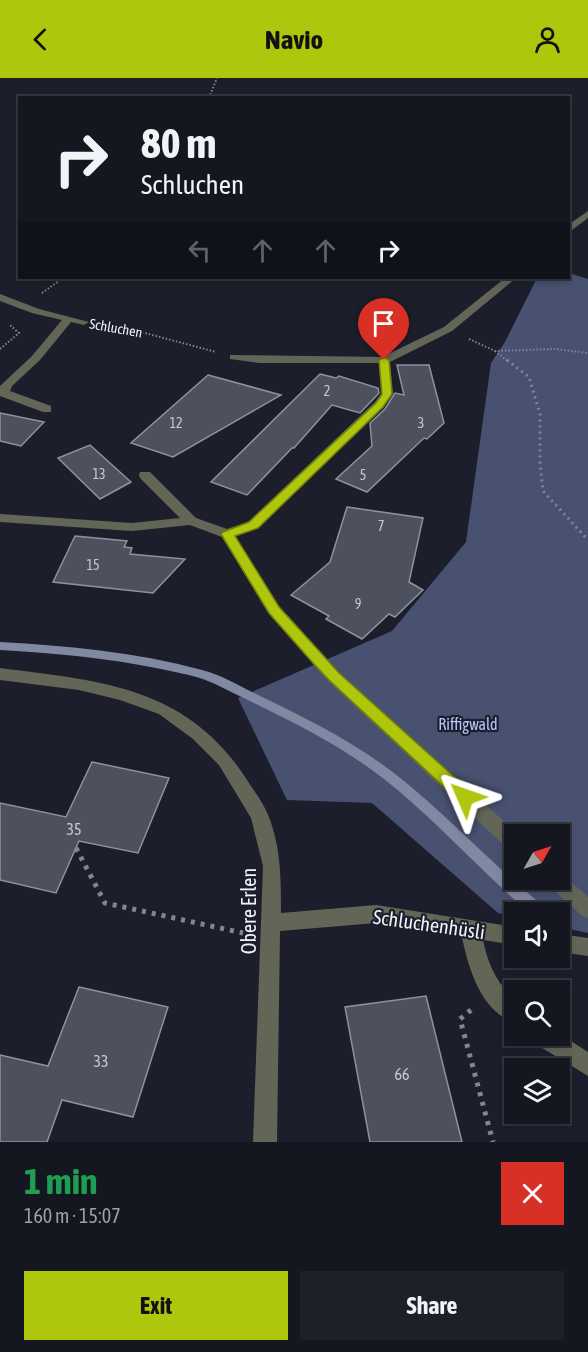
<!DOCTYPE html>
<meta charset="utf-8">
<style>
:root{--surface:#151720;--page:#1e2029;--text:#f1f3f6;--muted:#9d9fa5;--line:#34363e;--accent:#aec60c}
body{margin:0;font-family:"Asap Condensed",sans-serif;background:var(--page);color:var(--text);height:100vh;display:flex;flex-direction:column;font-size:22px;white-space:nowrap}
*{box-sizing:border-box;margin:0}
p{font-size:20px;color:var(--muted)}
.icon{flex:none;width:33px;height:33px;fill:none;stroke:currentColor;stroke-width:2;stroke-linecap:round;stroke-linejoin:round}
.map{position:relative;height:1064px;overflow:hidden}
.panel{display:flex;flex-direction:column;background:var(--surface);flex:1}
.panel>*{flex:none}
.banner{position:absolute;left:18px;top:18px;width:552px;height:183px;border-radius:0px;box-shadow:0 3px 9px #0003,0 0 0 2px var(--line);background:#151720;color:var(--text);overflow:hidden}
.needle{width:39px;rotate:51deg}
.buttons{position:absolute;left:504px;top:746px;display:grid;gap:12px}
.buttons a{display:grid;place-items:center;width:66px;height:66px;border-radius:0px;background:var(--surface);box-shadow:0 3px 9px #0003,0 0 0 2px var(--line);font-size:30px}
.pin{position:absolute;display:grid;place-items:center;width:51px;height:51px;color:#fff;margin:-62px -26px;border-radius:50% 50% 50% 0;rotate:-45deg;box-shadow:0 0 6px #0007}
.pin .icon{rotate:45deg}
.me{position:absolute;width:66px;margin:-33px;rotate:313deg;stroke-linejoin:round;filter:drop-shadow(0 0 4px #0008)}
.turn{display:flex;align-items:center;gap:21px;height:126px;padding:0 24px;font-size:27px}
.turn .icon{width:78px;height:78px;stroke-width:2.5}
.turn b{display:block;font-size:42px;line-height:51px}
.lanes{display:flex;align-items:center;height:57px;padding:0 24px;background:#0003;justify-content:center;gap:30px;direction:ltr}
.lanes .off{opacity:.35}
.round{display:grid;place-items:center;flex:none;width:63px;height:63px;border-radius:0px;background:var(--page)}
.head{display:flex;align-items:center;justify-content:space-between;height:102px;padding:0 24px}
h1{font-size:36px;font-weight:700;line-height:45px;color:#1e9e55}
.primary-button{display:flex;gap:12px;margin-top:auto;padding:12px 24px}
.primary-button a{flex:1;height:69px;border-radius:0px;background:var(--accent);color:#111;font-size:24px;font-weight:700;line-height:69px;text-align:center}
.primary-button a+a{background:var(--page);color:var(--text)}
header{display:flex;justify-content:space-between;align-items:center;height:78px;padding:0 24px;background:var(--accent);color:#111;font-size:27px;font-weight:700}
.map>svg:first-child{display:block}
.forest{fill:#485170;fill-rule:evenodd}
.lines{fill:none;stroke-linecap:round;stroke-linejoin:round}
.stream{fill:#8188a1;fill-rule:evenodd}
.building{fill:#4d515e;stroke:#8d92a1;stroke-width:1.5}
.path-far2{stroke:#838690;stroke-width:2;stroke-dasharray:1.5 2;stroke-linecap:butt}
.path-far1{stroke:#838690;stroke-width:3;stroke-dasharray:2 4;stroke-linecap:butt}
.path{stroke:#838690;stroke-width:5;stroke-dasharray:4 6;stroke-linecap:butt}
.minor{fill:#636657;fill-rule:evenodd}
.route{fill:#aec60c;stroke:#718108;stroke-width:1.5}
.labels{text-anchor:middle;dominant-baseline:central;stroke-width:4.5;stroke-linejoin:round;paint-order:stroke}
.far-street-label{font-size:14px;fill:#f0f2fa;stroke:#1c1f2b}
.number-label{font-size:14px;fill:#c7cad3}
.park-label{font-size:16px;fill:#b5c6ff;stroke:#1c1f2b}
.near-number-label{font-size:16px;fill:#c7cad3}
.near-street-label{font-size:20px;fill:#f0f2fa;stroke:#1c1f2b}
</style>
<header><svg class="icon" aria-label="back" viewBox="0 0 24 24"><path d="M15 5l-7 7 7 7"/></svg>Navio<svg class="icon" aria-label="person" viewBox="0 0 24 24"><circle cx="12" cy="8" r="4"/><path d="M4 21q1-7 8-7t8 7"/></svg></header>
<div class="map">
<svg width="588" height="1064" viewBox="0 0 588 1064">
<rect width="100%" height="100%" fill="#1c1f2b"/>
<path class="forest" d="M569,195l19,6v654l-28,-6v-15h-46v4l-16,-3 -126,-110 -85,-3 -49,-102 154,-67 74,-89 25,-179 14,-21 32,-64h31zM514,756h46v45h-46z"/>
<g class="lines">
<path class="stream" d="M0,564c68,4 136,10 202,28 20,5 39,17 58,26 50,24 100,49 144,85 49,40 92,87 142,127l2,4h-17l-16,-12c-48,-43 -91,-92 -143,-130 -48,-35 -104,-60 -157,-86 -17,-8 -35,-11 -54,-15 -53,-11 -107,-16 -161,-19z
M560,842l5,2 3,5 -2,4 -5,2h-1z"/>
</g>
<path class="building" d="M397,287h32l15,58 -17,16 -3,-1 -57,54 -31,-13 36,-33 -2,-23 15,-14 10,-16 9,2z
M320,296l16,4 3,-2 39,12 1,5 -19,20 -28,-8 -38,43h-2l-45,47 -36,-13z
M208,297l73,20 -108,62 -42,-14z
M0,335l44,9 -23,24 -21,-5z
M90,367l41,37 -31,17 -42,-41z
M347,429l76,11 -14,64 14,8 -28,27 -6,-3 -27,25 -36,-20 3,-3 -38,-21 39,-33z
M75,458l52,5 -3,6 8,1 -2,6 55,5 -32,34 -100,-11z
M92,684l77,16 -31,75 -59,-12 -23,52 -56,-13v-77l66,14z
M79,909l89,20 -35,110 -71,-17 -15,42h-47v-87l48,11z
M426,918l36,146h-92l-25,-135z"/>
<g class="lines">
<path class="path-far2" d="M209,20l8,-20
M42,215l21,-15
M104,248l41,7 71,19
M469,261l26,12 60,-2 33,4
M0,271l19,-16 -9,-8
M495,273l14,11"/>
<path class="path-far1" d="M507,282l22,17 11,37v48l3,29 45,49"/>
<path class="path" d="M76,770l29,55 138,30
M471,932l-11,9 33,123"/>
<path class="minor" d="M588,133v7l-20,15v-8z
M505,200h11l-64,53 -62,31 3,32 -10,14 -125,120 -23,8 44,70 61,67 178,161h-4v16l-7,-2 -179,-167 -59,-67 -47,-77 -32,-12 -58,6 -132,-9v-8l132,9 48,-5 -40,-40 -1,-3 1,-3h10l46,46 31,11 21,-7 127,-120 6,-8 -2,-31h-120l-29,-4v-4l152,2 62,-30z
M0,216l39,15 50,13 -5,3 -13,-3 -31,38 -28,26 -2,5 41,15v6h-8l-43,-16v-10l32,-30 30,-36 -30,-7 -32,-12z
M0,590c100,13 187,18 247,112 7,11 16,22 21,35 13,31 13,65 13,98l95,-8 138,22v18l-31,-5c5,24 13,42 31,59v23c-33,-10 -46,-55 -52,-85l-86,-14 -96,8 -3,211h-24l10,-276 -12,-48 -32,-53 -26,-26 -34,-25 -39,-14 -41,-10 -79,-10z
M560,794l28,25v21l-7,-3 -33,-30 -3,-6h15z
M560,856l28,4v18l-28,-4z
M560,956l28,18v24l-54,-33 -3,-8z"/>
</g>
<path class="route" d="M384,279l5,3 3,34 -9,13 -125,121 -23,8 44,71 60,66 132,119 2,5 -2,5 -6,2 -5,-2 -131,-122 -15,-16 -45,-51 -48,-79 2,-2 26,-10 127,-119 6,-9 -3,-34z"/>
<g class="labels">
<g class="far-street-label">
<text transform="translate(116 250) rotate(10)">Schluchen</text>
</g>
<g class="number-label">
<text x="327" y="313">2</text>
<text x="176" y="345">12</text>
<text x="421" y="345">3</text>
<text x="99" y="396">13</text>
<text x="363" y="397">5</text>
<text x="381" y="448">7</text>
<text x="93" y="487">15</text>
<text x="358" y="526">9</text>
</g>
<g class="park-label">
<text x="468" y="646">Riffigwald</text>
</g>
<g class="near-number-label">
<text x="74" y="751">35</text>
<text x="101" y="983">33</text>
<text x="402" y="996">66</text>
</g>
<g class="near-street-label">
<text transform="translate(248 833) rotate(-90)">Obere Erlen</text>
<text transform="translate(429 846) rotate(8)">Schluchenhüsli</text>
</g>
</g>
</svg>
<div class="buttons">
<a><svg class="needle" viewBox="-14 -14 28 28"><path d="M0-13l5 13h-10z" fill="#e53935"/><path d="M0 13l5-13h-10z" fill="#9d9fa5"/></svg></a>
<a><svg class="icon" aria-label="sound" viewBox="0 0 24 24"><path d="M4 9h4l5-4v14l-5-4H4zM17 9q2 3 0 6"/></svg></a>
<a><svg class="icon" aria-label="search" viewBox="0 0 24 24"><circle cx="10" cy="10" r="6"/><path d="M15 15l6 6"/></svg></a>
<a><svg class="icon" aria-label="layers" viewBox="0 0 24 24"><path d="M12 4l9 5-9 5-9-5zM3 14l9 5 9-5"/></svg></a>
</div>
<div class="pin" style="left:384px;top:282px;background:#d93025"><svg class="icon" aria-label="arrive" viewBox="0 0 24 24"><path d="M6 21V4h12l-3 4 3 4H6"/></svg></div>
<svg class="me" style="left:465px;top:719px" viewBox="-20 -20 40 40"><path d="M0-17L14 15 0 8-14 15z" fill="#aec60c" stroke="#fff" stroke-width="4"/></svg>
<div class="banner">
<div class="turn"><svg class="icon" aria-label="right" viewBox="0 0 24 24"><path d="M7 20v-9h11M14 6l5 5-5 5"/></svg><div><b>80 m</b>Schluchen</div></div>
<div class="lanes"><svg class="icon off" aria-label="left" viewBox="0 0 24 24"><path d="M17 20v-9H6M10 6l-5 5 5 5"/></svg><svg class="icon off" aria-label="ahead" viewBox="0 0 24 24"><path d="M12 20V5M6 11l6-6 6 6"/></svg><svg class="icon off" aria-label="ahead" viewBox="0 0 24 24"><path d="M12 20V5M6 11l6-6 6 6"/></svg><svg class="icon" aria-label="right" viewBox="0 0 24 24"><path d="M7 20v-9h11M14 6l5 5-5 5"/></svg></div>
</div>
</div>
<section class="panel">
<div class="head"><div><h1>1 min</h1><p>160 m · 15:07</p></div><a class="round" style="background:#d93025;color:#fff"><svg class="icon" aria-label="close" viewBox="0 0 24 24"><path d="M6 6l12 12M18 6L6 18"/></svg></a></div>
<div class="primary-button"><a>Exit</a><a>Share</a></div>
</section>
